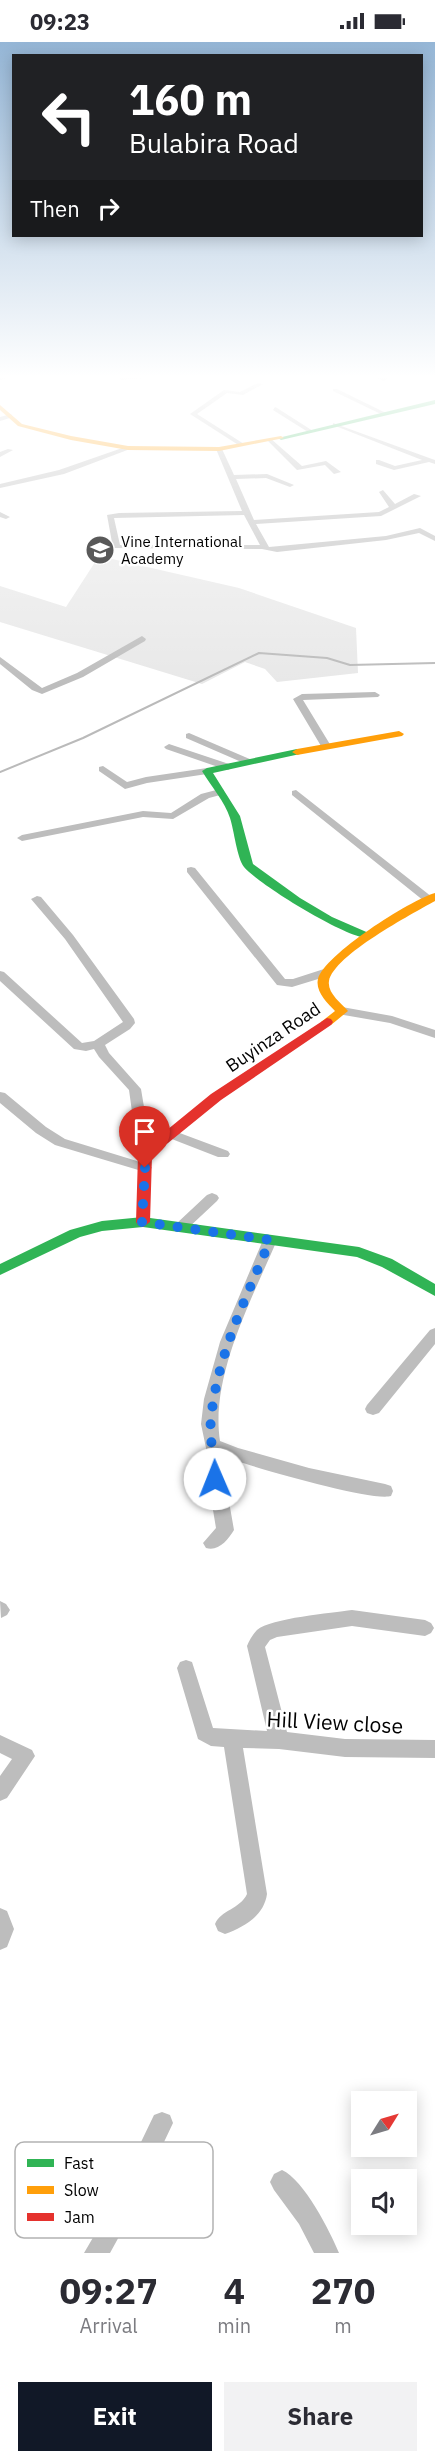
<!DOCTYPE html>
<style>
:root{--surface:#fff;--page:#f2f2f3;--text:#2b2b33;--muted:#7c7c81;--accent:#111827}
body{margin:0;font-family:"IBM Plex Sans",sans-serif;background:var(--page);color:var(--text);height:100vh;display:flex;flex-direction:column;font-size:22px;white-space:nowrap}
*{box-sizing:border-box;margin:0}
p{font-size:20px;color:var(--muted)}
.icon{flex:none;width:33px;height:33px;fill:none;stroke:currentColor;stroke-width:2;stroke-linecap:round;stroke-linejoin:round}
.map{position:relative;height:2211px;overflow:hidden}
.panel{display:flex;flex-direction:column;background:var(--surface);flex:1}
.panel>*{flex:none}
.banner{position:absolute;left:12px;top:12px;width:411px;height:183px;border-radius:0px;box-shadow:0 3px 15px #0003;background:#202124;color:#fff;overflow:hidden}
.needle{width:39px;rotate:53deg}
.fabs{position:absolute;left:351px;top:2049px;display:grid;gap:12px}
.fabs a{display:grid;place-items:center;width:66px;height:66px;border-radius:0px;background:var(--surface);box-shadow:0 3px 15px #0003;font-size:30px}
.pin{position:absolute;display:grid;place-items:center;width:51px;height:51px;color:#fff;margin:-62px -26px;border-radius:50% 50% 50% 0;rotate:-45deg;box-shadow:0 0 6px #0007}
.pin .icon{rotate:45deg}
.me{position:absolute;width:66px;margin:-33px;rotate:359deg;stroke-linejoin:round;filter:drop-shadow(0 0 4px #0008)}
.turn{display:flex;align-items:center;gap:21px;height:126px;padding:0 18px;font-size:27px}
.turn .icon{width:78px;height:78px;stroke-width:2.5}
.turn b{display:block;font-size:42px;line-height:51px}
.then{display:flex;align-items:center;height:57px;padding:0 18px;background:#0003;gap:12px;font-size:22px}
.eta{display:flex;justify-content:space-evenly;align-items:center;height:102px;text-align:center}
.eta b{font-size:36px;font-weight:700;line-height:42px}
.cta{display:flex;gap:12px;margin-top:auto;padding:12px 18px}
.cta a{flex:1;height:69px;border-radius:0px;background:var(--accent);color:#fff;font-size:24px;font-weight:700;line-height:69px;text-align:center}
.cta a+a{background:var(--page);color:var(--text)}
.status{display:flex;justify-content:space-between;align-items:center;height:42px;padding:0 30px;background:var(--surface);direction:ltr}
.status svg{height:16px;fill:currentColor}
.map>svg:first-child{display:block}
.green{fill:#e8e8e8}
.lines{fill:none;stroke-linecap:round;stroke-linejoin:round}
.stream{stroke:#bababa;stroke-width:2}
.street{fill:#bdbdbd;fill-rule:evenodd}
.fast{fill:#30b455;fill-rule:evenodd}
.slow{fill:#ff9f0a;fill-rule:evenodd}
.jam{fill:#e5322d;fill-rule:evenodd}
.route{stroke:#1a73e8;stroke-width:10;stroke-dasharray:0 18}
.labels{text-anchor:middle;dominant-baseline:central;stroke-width:5;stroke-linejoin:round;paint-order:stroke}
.far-poi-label{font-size:15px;fill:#000;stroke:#fff;text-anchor:start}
.street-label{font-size:18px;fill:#000;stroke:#fff}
.near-street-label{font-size:21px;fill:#000;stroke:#fff}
.key{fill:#fff;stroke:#b2b2b2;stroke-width:1.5}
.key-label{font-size:16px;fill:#000}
</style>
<div class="status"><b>09:23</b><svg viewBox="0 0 49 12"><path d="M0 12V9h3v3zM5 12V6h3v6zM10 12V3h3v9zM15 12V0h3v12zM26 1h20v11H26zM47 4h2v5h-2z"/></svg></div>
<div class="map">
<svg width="435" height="2211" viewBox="0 0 435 2211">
<rect width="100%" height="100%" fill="#fff"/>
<path class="green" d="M99,514l140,32 117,40 2,45 -81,9 -12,-13 -20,-7 -43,22 -202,-62v-36l66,21z"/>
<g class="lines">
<path class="stream" d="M0,730l83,-34 176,-85 68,5 23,7 85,-2"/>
<path class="street" d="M0,334h14l-14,4z
M126,334h41l-46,4 -3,-2z
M371,334h9l7,3 -3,2z
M258,341l5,1 -20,11 -16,-2 -30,21 47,30v2h-4l-50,-32 34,-24 16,2z
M333,347h4l51,25 -5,1 -50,-24z
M275,365l2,1 36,23 -5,1 -35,-22z
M11,372l2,3 -13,4v-4z
M333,381l99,36 3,1v4l-6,-2 -35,8 -18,-6v-4h3l16,6 27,-6 -89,-35z
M270,396l32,28 24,-5 15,11 -7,2 -9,-9 -28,5 -29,-29z
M128,404l2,3 -66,25 -64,14v-4l59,-14z
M219,405l3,2 12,26 33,-1 27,11 -4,2 -24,-9 -30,1 18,41 125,-8 10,-5 -10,-15 4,-2 12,14 19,-10 7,2 -40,20 -125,8 13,23 117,-11 34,-8 15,8v5l-16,-8 -33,7 -109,12 -15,-3 -149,-1 -6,-33 12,-2 123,-2 -26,-62zM244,473l16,30h-140l-6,-27z
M8,407l5,1 -13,7v-5z
M0,470l10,5 -4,2 -6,-2z
M142,594l4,3 -1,2 -62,36 -41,17 -10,-4 -32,-26v-7l42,31 35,-15z
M375,650l5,3 -2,2 -75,3 28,46 -5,3 -5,-3 -28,-47 9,-5z
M189,691l63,27 2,2 -8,2 -60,-26v-4z
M169,702l63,21 1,2 -5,3 -4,-1 -58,-20 -2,-2z
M103,724l24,16 19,-5 61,-9 5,3 -5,3 -60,9 -22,6 -26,-18v-4z
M220,747l4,1v4l-15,4 -36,21 -30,-2 -121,24 -5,-3 5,-3 121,-24 28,2 30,-19z
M296,748l136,107v4h-8l-132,-106v-4z
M191,825l4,1 90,111h8l31,-10 6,4 -2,3 -36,11 -15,-2 -90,-113v-4z
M37,854l4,1 32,38 61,84 1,4 -5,6 -25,16 4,8 32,36 11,66 -2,3 -5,1 -7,-4 -9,-65 -30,-33 -5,-8 -8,2 -12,-2 -74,-68v-10l4,1 78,71 12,-2 29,-19 -58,-83 -34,-40z
M342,965l50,9 43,14v8l-45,-15 -52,-9 -2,-3 2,-3z
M0,1050l5,1 41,34 19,12 85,26 2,3 -7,4 -90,-27 -19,-12 -36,-30z
M169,1087l59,22 2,3 -2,3h-10l-54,-21 -2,-3z
M212,1151l5,2 2,3 -2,3 -31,29h-10l-2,-3 2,-3 31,-29z
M270,1193l7,5c-25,59 -67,136 -57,201l18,7 71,20 76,16 6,2 2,5 -2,5c-20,6 -144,-31 -170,-40l13,74c-6,10 -16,22 -28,18l-3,-5 13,-15 -11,-66 1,-14 -5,-24 3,-25 16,-57 43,-102z
M435,1286v16l-56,69 -6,2 -6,-2 -2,-4 2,-4 63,-75z
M0,1559l6,3 4,6 -3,5 -6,3z
M352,1568l73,10 6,3 3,5 -3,5 -6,3 -73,-10 -75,11 -7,3 -5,7 22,85 58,7 90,1v18l-90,-1 -66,-8 -36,-1 24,146c-3,22 -23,33 -42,40l-7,-3 -3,-7c6,-14 25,-15 32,-30l-23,-147 -13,-1 -13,-7 -21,-71 3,-6 6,-2 6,2 21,66 54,3 -20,-85c2,-5 6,-12 10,-16 14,-12 75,-17 95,-20z
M0,1693l32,15 3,6 -28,42 -7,3v-25l12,-17 -12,-6z
M0,1866l7,3 7,18 -7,18 -7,3z
M162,2070l8,3 3,8 -52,110 -11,20h-26l21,-36 49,-102z
M282,2128c22,10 48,61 57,83h-25l-15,-29 -25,-34 -4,-8 4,-8z"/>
<path class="fast" d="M435,358v4l-154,36 -3,-2z
M297,707l5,3 -2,2 -87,19 27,43 13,48 47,34 32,19 39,17v4c-19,4 -113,-54 -127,-71 -7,-9 -10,-37 -14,-49 -5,-16 -19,-32 -28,-47l5,-3z
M143,1175l216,30 33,12 43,25v12l-53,-29 -25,-10 -214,-30 -41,4 -22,6 -80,38v-11l70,-34 32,-9z"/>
<path class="slow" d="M0,363l22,19 49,12 57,10 91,1 62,-11 3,2 -65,13 -91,-1 -57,-10 -53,-14 -18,-16z
M399,689l5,3 -2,2 -105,19 -5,-3 5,-3z
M435,851v8c-23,13 -101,54 -106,80 -2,12 12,22 19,30l-17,14h-8l-2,-3 14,-11c-8,-8 -20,-20 -17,-32 6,-24 92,-79 117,-86z"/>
<path class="jam" d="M327,976l4,1 2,3 -2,3 -110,75 -69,56 -2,66 -7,5 -5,-2 -2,-3 2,-67 2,-3 71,-58z"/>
</g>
<linearGradient id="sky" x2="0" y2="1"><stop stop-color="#95b6d6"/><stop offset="0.52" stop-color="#fff"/><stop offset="1" stop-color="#fff" stop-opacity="0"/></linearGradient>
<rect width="435" height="643" fill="url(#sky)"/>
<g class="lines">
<path class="route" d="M145,1126l-3,54 128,18c-26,64 -59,127 -60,198l2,6 6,3 -5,4 2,28"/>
</g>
<defs>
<g id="school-disc" transform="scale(1.5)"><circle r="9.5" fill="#595959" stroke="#fff"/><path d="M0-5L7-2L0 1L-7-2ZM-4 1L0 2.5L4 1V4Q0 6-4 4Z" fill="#fff"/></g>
</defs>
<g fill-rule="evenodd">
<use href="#school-disc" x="100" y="508"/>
</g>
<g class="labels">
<g class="far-poi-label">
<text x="121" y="499">Vine International<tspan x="121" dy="17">Academy</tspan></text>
</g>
<g class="street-label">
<text transform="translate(273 995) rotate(-34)">Buyinza Road</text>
</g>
<g class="near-street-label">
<text transform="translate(335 1680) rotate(3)">Hill View close</text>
</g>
</g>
<rect x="15" y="2100" width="198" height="96" rx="9" class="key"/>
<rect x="27" y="2117" width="27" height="8" fill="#30b455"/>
<rect x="27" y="2144" width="27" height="8" fill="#ff9f0a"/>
<rect x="27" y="2171" width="27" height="8" fill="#e5322d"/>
<g class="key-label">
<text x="64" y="2127">Fast</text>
<text x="64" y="2154">Slow</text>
<text x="64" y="2181">Jam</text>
</g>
</svg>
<div class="fabs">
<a><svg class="needle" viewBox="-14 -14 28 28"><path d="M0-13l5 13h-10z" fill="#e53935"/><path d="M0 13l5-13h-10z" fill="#7c7c81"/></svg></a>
<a><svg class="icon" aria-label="sound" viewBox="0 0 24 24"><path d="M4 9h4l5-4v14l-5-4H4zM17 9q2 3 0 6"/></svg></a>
</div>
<div class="pin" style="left:145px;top:1126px;background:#d93025"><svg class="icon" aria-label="arrive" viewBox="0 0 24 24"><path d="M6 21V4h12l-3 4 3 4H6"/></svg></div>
<svg class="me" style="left:215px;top:1437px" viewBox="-20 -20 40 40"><circle r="19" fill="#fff"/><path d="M0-13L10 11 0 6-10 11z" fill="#1a73e8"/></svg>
<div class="banner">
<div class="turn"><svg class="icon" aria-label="left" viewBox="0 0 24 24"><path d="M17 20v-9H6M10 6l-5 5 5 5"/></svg><div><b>160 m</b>Bulabira Road</div></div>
<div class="then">Then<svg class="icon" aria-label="right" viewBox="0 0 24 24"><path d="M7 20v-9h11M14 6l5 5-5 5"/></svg></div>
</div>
</div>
<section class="panel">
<div class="eta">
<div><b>09:27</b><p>Arrival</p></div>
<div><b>4</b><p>min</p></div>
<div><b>270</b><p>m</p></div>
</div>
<div class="cta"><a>Exit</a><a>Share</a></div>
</section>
